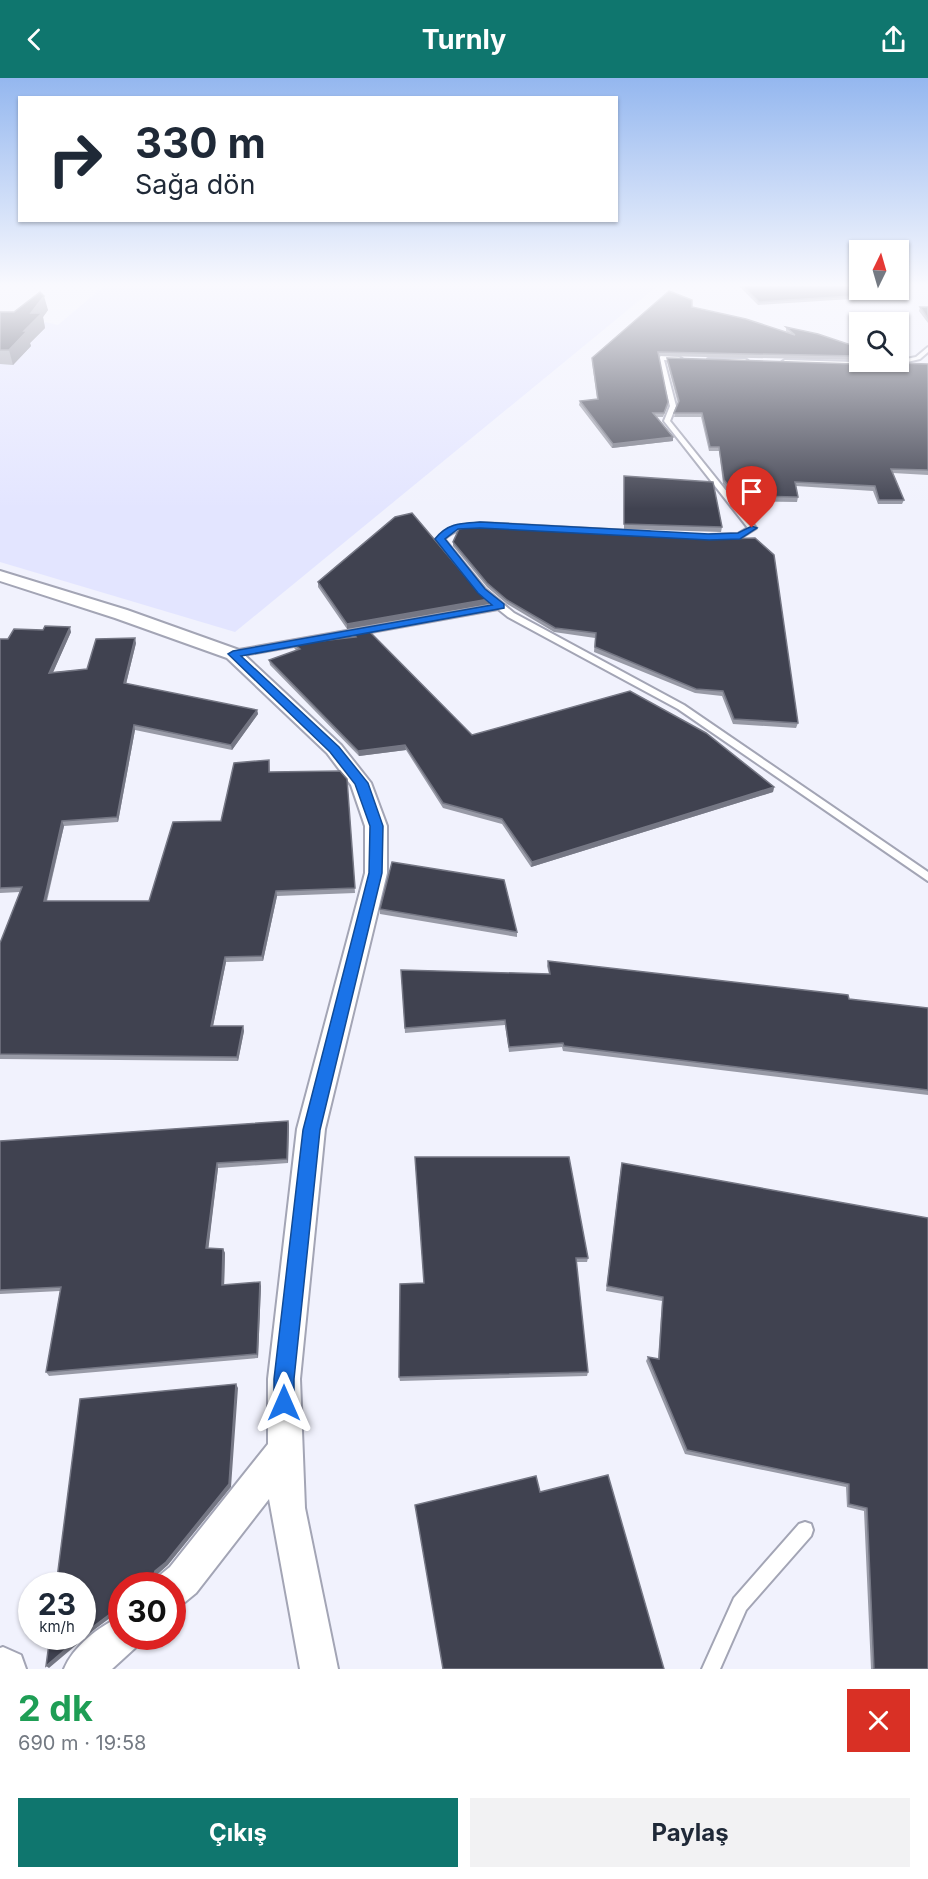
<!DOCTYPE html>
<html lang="tr">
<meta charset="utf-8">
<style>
:root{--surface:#fff;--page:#f2f2f3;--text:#1f2937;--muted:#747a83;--accent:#0f766e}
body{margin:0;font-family:Inter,sans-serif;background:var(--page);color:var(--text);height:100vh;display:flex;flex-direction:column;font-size:22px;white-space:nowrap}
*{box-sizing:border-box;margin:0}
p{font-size:20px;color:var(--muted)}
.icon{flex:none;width:33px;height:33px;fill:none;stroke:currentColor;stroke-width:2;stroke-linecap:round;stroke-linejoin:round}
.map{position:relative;height:1591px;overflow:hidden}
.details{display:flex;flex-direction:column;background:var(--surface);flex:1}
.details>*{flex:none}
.banner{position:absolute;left:18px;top:18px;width:600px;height:126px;border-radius:0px;box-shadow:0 2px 4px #0004;background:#fff;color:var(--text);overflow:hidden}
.needle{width:39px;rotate:5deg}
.controls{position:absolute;left:849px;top:162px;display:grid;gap:12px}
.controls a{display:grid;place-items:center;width:60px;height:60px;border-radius:0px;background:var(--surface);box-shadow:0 2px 4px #0004;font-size:30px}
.speed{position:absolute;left:18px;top:1494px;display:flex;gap:12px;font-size:30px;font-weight:700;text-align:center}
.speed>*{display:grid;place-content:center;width:78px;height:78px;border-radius:50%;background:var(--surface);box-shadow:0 2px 4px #0004;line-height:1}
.speed small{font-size:15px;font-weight:400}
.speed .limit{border:9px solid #d22;background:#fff;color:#111}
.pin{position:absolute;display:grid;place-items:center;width:51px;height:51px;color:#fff;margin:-62px -26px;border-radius:50% 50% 50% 0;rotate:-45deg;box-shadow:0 0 6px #0007}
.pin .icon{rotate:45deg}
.me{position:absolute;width:66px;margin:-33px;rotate:0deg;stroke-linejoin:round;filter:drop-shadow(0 0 4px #0008)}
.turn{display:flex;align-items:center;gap:21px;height:126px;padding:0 18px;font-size:27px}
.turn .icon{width:78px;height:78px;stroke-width:2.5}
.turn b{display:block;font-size:42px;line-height:51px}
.round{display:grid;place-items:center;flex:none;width:63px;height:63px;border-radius:0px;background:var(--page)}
.headline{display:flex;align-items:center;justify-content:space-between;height:102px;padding:0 18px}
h1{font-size:36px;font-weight:700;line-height:45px;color:#1e9e55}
.primary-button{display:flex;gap:12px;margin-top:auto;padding:12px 18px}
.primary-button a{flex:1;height:69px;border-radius:0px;background:var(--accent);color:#fff;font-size:24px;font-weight:700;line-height:69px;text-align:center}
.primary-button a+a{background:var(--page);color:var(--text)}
header{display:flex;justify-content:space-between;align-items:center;height:78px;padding:0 18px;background:var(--accent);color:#fff;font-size:27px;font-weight:700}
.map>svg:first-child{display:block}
.built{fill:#e3e5ff}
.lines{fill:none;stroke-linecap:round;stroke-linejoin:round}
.service-casing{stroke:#a3a5b5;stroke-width:4}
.minor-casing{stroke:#a3a5b5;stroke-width:4}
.service{fill:#fff;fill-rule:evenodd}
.minor{fill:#fff;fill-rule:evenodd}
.wall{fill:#989aa6}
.shaded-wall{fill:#757784}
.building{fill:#404250;stroke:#757784;stroke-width:1.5}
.route{fill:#1a73e8;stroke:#114b97;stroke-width:1.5}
</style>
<header><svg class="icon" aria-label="back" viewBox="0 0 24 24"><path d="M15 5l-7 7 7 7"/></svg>Turnly<svg class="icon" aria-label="share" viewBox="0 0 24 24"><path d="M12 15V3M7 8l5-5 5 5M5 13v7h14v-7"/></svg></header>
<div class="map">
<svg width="928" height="1591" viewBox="0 0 928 1591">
<rect width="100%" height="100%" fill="#f1f2fd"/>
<path class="built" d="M104,208h553l-422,346 -235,-70v-244l32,1 26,6z"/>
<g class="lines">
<g class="service-casing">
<path id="service" d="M928,269v5l-8,7 -34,8 -101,-3 -3,-2 3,-2 101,3 30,-6z
M661,278l18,1 3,2 -3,2 -15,-1 12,46 -6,15 86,107 -16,10 -30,1 -4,-2 4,-2 28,-1 10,-6 -84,-107 6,-15 -12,-48z
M708,281h37l3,2 -3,2 -35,-1 -2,-1z
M480,445l169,9 1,2 -4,2 -166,-9c-14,1 -25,2 -36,12l41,50 29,24 170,92 244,167v9l-250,-172 -170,-92 -10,-8 -265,48 -4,-3 4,-3 261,-46 -15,-12 -43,-54 15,-11z
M805,1444l6,2 2,6 -2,6 -65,74 -26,59h-18l32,-71 65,-74z"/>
</g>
<g class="minor-casing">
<path id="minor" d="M0,493l127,39 112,40 102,95 30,38 16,43v47l-62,256 -25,250 5,129 33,161h-38l-31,-170 -73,94 -11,9 -13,5v-21h-17l4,-10 11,-9 98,-123v-65l29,-250 68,-256v-47l-14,-41 -24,-32 -100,-95 -112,-40 -115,-37z
M122,1538v20h18l-5,12 -23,21h-48c9,-22 35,-43 58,-53z
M3,1569l18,8 5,14h-26v-21z"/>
</g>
<use href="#service" class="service"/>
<use href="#minor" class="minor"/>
</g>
<path class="wall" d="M739,208h117l11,9 -1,3 -108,7z
M692,229l96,26 -2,-2v-4l74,21 -5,12 -196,-4 9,50 -5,11h-6l16,20v4l-61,7 -33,-43 1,-4 17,-2 -5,-37v-4z
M920,229h8v16l-9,-12z
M48,232l-5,7 2,11 -15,15 1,3 -18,19 -13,-1v-52h14z
M667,280l220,7 41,-1v111l-35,-2 11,27 -2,4h-24l-5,-13 -77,-5 2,11 -1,5 -56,-1 -8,-5 -10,-12 -4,-33h-10l-8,-34h-27l4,-13 -11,-42z
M624,402l98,47 -1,5 -97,-3z
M724,461l74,184 -2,5 -63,-4 -11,-28 -27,-3 -101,-41 1,-14 -41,-6 -47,-28 -20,-17 -34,-41v-4z
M318,504l171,22 -142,25 -29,-42z
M71,554l-18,40 34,-3 49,-26 -10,41 131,26 1,4 -26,36 -97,-20 -17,92 -54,4 -17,75h102l72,-80 48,-61 1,12 77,7 8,114 -78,3 -14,65 -37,1 -13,64h30l1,5 -6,30 -238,-2v-116l20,-51 -20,1v-254h8z
M353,555l119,102 302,52 -1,5 -242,75 -29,-43 -59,-16 -37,-58 -47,6 -89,-91 -1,-5 28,-9 -3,-3v-4l59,-7z
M380,831l137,23v5l-137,-23z
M548,883l301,38 79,9v87l-365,-44 -1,-4 -53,5 -4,-27 -100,8 -4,-63 148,4 -2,-8z
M288,1043l1,4 -1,38 -70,5 -10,80 15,1 2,4 -1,32 37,1 -3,72 -209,18 -3,-4 14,-81 -60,3v-153z
M415,1079l173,101 -1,4h-11l12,110 -1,4 -187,5 -1,-4 25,-94z
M621,1089l307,51v451h-57l-7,-158 -17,-4 -1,-20 -161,-33 -39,-93 2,-4 10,2 4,-58 -56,-10z"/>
<path class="shaded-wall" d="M44,218l4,14 -5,7 2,11 -15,15 1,3 -18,19 -4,-15 15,-19 7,-18z
M673,359v4l-61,7 1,-4z
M489,521v5l-142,25v-5z
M70,549l1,5 -20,45 -2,-4z
M135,560l1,5 -11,45 -1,-5z
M257,632l1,4 -26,36 -1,-5z
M134,647l1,5 -17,92 -1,-5z
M405,667l1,5 -47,6 -1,-5z
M774,709l-1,5 -242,75 1,-5z
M62,743l2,5 -19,80 -1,-5z
M276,813l1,5 -14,65 -1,-5z
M225,879l1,5 -14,69 -1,-5z
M243,948l1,5 -6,30 -1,-4z
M288,1043l1,4 -1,38 -1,-4z
M217,1085l1,5 -10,84 -2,-4z
M223,1171l2,4 -1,36 -2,-4z
M260,1204l1,4 -3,72 -1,-4z
M236,1306l2,4 -7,99 -63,78 -10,9 -5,11 -6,1z
M122,1527v4l-28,21 -45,38 -3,-2 35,-30h1v-1l10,-8z"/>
<path class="building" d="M743,208h113l11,9 -108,7z
M669,213l23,9v7l54,12 49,16 -9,-8 32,7 42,14v4l-4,4 -198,-4 10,50 -4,11h-11l20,24 -60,7 -33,-43 18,-2 -6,-41z
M40,214l4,4 -13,17h11l-18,18h3l-18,19h-9v-38h14z
M920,229h8v11z
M667,280l220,7 11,-2 30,1v106l-37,-1 13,31h-25l-4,-14 -80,-4 3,15 -56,-1 -8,-4 -10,-12 -5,-33h-9l-8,-34h-28l5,-12z
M624,398l89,6 9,45 -98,-3z
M412,435l65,77 12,9 -142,25 -29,-42 77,-65z
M480,447l144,8 100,3v3l31,-1 19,17 24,168 -64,-4 -11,-28 -27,-2 -101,-42 1,-14 -41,-5 -48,-28 -20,-17 -34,-41 6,-13z
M45,548l25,1 -21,46 38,-4 9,-30 39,-1 -11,45 133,27 -26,35 -97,-20 -17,92 -55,4 -18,80h105l24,-79 48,-1 13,-58 35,-3v12l71,-1 7,8 8,109 -79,3 -14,65 -37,1 -14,69h32l-6,31 -237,-3v-111l22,-56 -22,1v-249h8l6,-10 29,1z
M368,552l104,105 158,-44 76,42 68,54 -242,75 -30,-43 -59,-16 -38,-58 -47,6 -89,-91 31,-11 -6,-5 62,-7 -3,-4z
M392,784l112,18 13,52 -137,-23z
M548,883l300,34 1,4 79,9v82l-364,-44 -1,-3 -54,4 -4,-27 -100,8 -4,-58 149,4z
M288,1043l-1,38 -70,4 -11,85 17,1 -1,36 38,-3 -3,72 -211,18 15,-85 -61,3v-149z
M415,1079h154l19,101h-12l12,114 -189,5 1,-93 24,-1z
M622,1085l306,55v451h-54l-7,-161 -18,-4v-20l-162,-34 -39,-93 11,2 4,-62 -56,-11z
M236,1306l-7,100 -63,78 -11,9 -4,12 -4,3h-25v19l-40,30v-49h-26l24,-187z
M608,1397l56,194h-221l-28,-164 121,-29 4,16z
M50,1558h31l-35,30z"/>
<linearGradient id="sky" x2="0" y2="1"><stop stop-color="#94b7ef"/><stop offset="0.48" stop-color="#f9f9fe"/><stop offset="1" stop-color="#f9f9fe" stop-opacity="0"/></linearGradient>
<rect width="928" height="431" fill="url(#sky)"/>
<path class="route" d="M480,444l229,12 29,-1 14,-7 5,2 -17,11 -31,1 -229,-12 -22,1 -13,10 40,50 19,15v4l-263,48 98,91 29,36 15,43 -1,47 -62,257 -26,249v24l-3,7 -7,3 -7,-3 -3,-7v-24l29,-249 66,-257 1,-47 -15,-42 -25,-32 -102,-98 5,-3 259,-46 -14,-12 -43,-54c12,-16 26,-16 45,-17z"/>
</svg>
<div class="controls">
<a><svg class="needle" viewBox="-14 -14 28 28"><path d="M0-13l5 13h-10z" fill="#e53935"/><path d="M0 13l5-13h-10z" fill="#747a83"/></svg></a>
<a><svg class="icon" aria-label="search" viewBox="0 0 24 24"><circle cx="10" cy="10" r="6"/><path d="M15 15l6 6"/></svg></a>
</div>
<div class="speed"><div>23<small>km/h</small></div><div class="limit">30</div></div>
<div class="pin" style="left:752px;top:450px;background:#d93025"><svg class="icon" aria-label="arrive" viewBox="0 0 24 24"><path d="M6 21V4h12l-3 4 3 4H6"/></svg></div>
<svg class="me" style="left:284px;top:1325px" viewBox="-20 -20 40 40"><path d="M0-17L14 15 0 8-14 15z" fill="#1a73e8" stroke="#fff" stroke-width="4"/></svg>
<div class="banner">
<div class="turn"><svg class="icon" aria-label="right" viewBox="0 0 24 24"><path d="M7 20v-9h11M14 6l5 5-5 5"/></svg><div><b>330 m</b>Sağa dön</div></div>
</div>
</div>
<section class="details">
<div class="headline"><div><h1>2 dk</h1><p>690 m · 19:58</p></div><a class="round" style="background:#d93025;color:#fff"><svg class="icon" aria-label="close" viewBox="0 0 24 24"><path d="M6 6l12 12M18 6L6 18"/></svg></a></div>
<div class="primary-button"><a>Çıkış</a><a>Paylaş</a></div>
</section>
